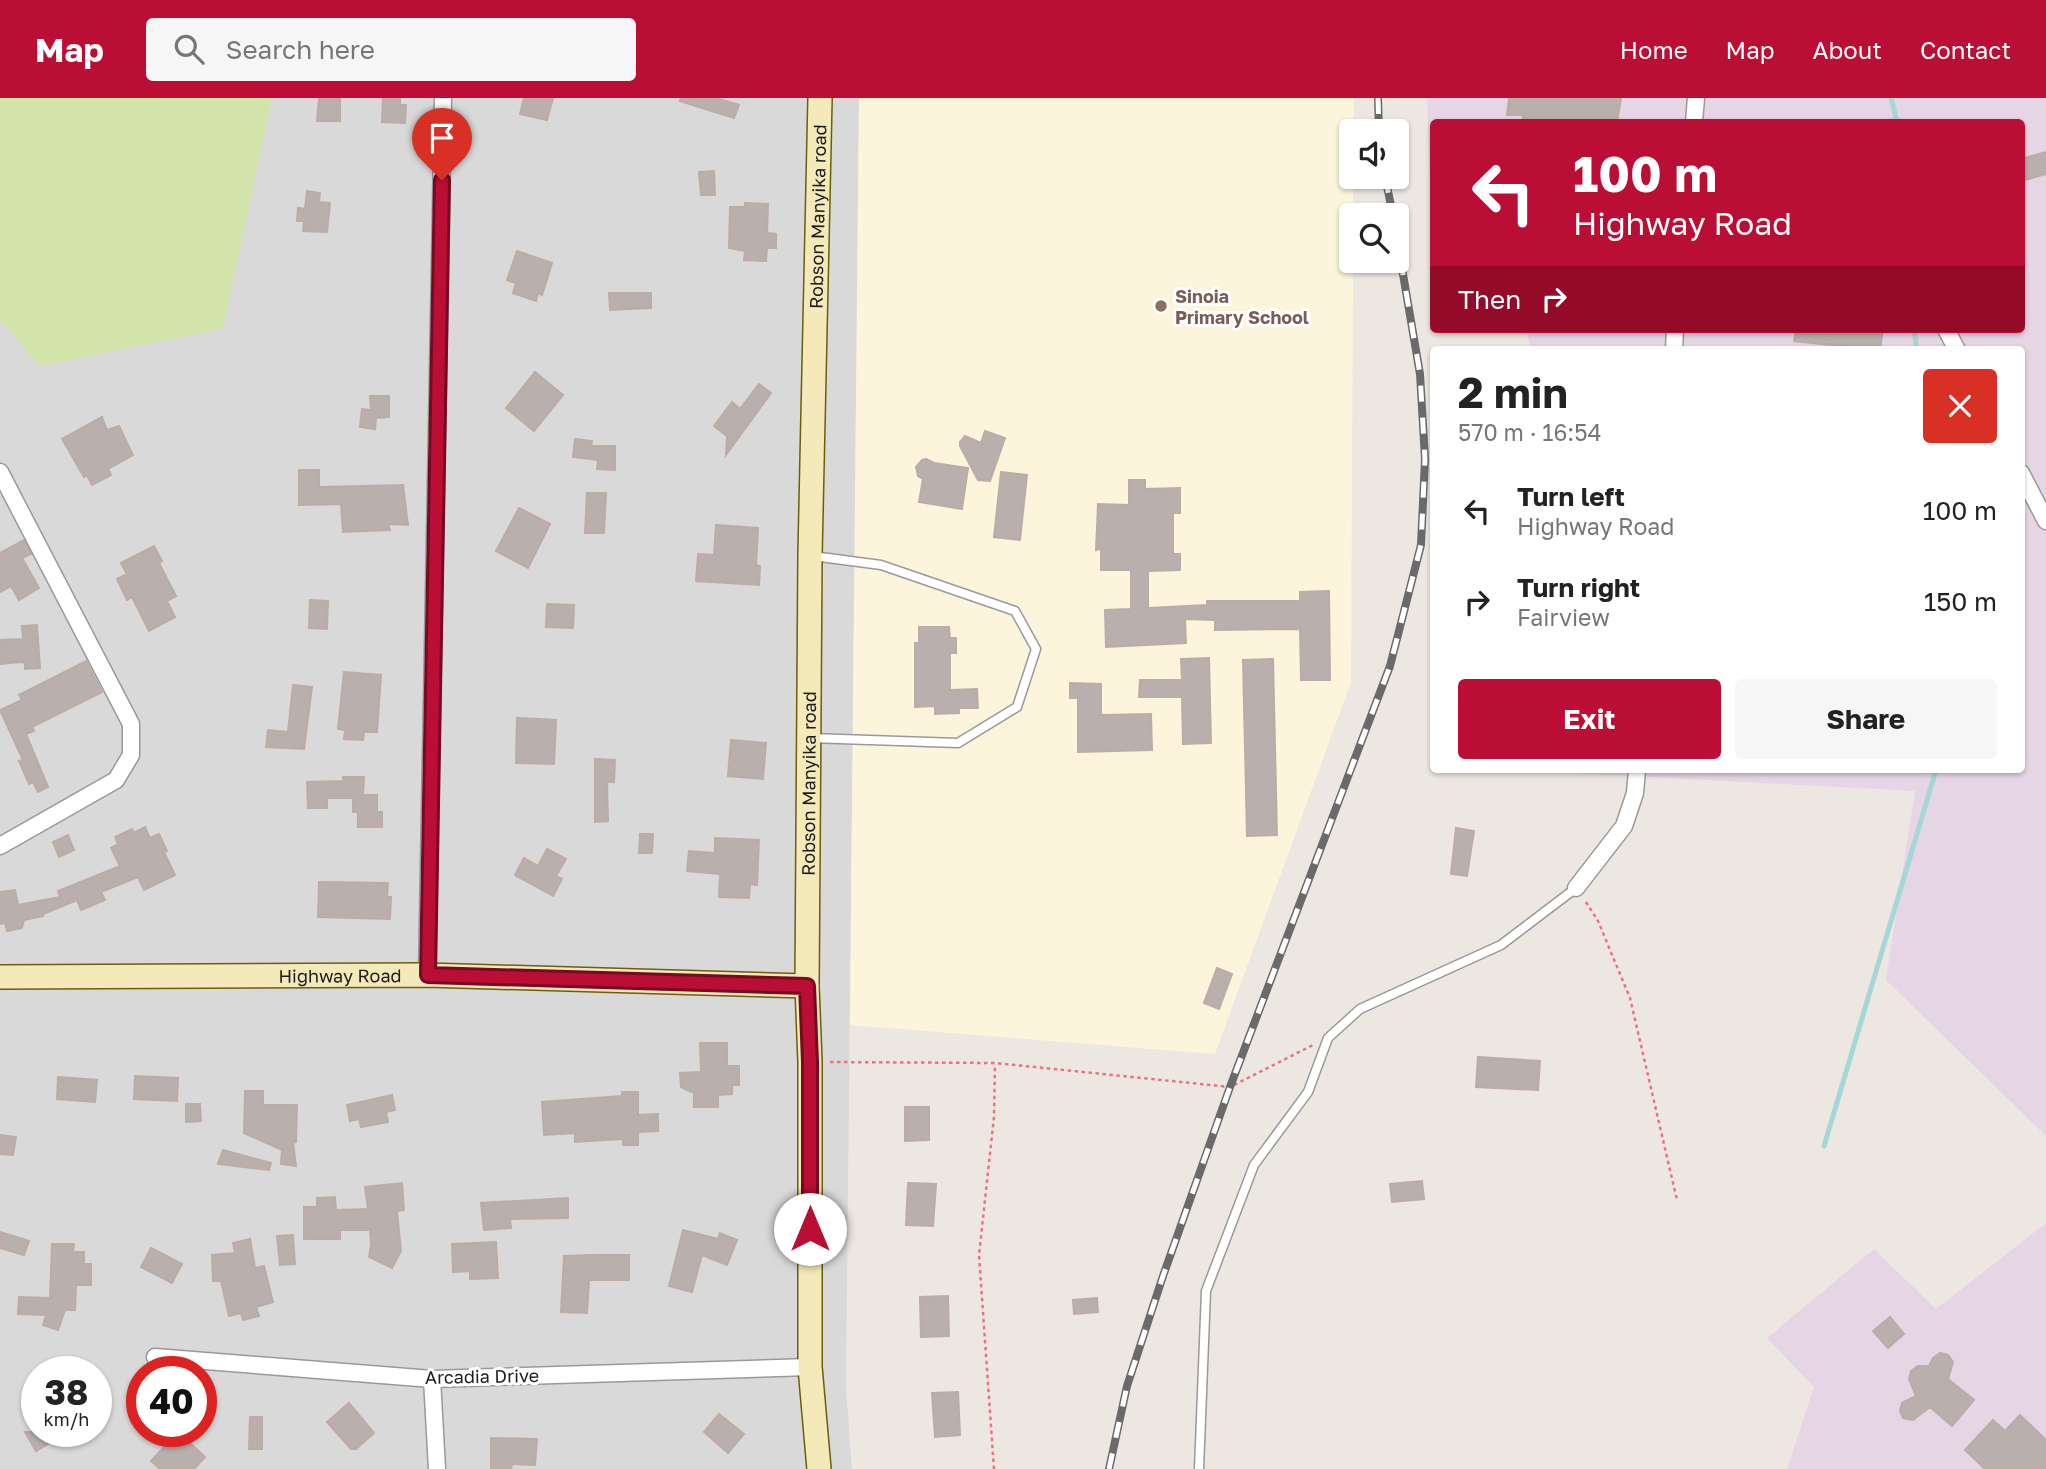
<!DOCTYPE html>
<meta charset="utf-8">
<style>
:root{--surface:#fff;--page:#f6f6f6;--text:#222;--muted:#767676;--accent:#ba0e34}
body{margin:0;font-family:"Golos Text",sans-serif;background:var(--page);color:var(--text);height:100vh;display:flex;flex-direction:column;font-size:26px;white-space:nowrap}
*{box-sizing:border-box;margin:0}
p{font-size:23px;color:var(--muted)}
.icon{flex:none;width:38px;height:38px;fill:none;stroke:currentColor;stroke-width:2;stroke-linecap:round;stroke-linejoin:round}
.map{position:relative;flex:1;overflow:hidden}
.details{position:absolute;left:1430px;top:248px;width:595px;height:427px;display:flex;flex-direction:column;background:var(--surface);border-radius:7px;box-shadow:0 2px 5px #0004}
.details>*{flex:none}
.banner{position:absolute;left:1430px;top:21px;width:595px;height:214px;border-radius:7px;box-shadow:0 2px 5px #0004;background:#ba0e34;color:#fff;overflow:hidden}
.tools{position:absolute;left:1339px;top:21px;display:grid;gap:14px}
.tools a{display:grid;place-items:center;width:70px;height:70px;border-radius:7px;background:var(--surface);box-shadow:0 2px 5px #0004;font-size:35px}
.speed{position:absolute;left:21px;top:1258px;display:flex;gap:14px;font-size:35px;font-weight:700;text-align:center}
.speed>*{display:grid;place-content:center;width:91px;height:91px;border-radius:50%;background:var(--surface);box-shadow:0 2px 5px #0004;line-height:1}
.speed small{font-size:18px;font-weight:400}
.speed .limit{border:10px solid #d22;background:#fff;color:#111}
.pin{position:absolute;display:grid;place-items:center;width:60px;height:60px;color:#fff;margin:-72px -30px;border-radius:50% 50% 50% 0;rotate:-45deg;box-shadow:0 0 7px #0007}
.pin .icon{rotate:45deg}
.me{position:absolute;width:77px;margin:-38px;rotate:0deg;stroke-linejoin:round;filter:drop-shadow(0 0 5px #0008)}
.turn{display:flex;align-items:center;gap:24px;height:147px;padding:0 28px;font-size:32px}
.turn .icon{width:91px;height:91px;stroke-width:2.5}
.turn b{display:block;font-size:49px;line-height:60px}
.then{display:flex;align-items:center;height:66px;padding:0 28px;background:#0003;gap:14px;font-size:26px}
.round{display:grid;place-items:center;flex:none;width:74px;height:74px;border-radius:7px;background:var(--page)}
.headline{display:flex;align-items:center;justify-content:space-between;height:119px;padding:0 28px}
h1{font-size:42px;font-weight:700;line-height:52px}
.cta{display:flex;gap:14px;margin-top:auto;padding:14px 28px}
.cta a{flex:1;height:80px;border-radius:7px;background:var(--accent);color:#fff;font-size:28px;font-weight:700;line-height:80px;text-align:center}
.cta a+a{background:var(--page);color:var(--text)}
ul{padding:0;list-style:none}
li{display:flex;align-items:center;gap:21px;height:91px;padding:0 28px}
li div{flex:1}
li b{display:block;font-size:26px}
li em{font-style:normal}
header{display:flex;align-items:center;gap:42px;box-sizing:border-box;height:98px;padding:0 35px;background:var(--accent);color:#fff}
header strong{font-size:33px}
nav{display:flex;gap:38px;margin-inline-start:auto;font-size:24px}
.search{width:490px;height:63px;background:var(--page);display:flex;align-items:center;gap:18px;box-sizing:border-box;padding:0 24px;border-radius:7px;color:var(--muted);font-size:26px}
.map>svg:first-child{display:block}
.residential{fill:#dad9d9;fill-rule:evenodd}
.industrial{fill:#e5d5e5}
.education{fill:#fcf5dc}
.grass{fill:#d3e4ab}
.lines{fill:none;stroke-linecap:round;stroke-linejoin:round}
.stream{stroke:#a5d7d8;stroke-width:5}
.building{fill:#b9afac;stroke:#bdaba6;stroke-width:2}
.lane-casing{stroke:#999;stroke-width:11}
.street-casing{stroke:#999;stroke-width:19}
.secondary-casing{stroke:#6a5f0c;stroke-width:26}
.path{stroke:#ef7180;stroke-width:2.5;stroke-dasharray:3.5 3.5;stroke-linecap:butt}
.lane{stroke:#fff;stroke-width:8}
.street{stroke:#fff;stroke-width:16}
.secondary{stroke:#f4eab9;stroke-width:23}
.rail-casing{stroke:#6a6a6a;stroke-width:8}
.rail{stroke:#fff;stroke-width:5;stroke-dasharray:16;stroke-linecap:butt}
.route-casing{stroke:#790922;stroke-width:18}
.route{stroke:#ba0e34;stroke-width:12}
.education-dot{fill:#8d6e63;stroke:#fff;stroke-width:2.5}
.labels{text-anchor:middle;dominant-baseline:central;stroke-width:6;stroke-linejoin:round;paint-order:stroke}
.street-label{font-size:18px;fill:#1c1c1c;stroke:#fff}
.education-label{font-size:18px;font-weight:bold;fill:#785e54;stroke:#fff;text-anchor:start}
</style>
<header>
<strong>Map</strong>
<div class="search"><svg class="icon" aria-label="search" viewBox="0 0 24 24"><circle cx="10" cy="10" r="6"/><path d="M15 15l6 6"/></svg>Search here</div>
<nav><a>Home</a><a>Map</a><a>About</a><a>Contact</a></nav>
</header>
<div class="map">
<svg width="2046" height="1371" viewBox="0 0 2046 1371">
<rect width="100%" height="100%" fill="#ede7e2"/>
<path class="residential" d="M272,0h587l-13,1289 6,82h-852v-1149l40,46 182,-37zM37,1274h59v60h-59zM142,1274h59v60h-59z"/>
<path class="industrial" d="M1427,0h619v1038l-160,-156 29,-189 -398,-21h504v-420h-490l-5,-21h495v-207h-588v134z
M2046,1125v246h-259l27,-82 -47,-49 107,-89 62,60z"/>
<path class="education" d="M859,0h495v33h-3v46h2v38h-2v46h2l-2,421 -136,372 -365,-29z"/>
<path class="grass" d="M0,0h272l-49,231 -183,37 -40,-46z"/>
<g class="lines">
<path class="stream" d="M1891,0l6,24
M1914,231l3,21
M1824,1048l112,-376"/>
</g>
<path class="building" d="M319,0h21v23h-23z
M383,0h17v7h6l-1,18 -23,-1z
M524,0h29l-6,22 -27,-6z
M681,0h35l23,7 -5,13 -54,-17z
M1509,0h112l-4,24h-74l-20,-3v-4h-16z
M2046,54v22l-25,7v-22z
M714,73l1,24h-14l-2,-23z
M307,93l13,2 -1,9 11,1 -3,29 -24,-1 1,-10h-7l1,-13 7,1z
M745,105l23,1 -1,29 9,1v14h-9l-1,13 -22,-1 1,-9 -16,-3 1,-41h15z
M517,153l35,12 -10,32 -4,-2 -2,8 -23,-8 3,-10 -9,-3z
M609,195h42v15l-41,2z
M1796,231h87l-3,21 -86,-9z
M535,274l28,23 -29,36 -28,-23z
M759,286l12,9 -45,62 1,-19 -13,-10 18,-24 8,7z
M370,298h19v21l-13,1 -1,11 -15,-2 2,-18 9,1z
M102,319l5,13 12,-4 14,29 -25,14 3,6 -19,10 -5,-10 -3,2 -22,-38z
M985,333l20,7 -15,43 -12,-1 -18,-34v-4l5,-6 16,7z
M575,341l17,2 -1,5h24v24l-18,-1 1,-9 -25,-3z
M926,361l8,4 34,5 -6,41 -43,-7 4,-23 -5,-3 -2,-9 6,-7z
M299,372h20v17l84,-2 5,40 -20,-1 2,6 -47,2 -2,-28 -42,1z
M1001,374l26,3 -7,65 -26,-3z
M1129,382h16v9l35,-1v25h-7v41h7v16l-32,1v37l59,-3v-4h93v-9l29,-1 1,89h-29l-1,-51 -85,1v-10l-30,-1 1,24 -80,4 -1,-37 26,-1v-39h-30v-21l-5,1 2,-46 31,1z
M587,395h19l-2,40h-19z
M519,410l31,16 -22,44 -32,-17z
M716,427l42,3 -2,37 4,1 -1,19 -63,-4 2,-27 16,1z
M24,442l7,14 -9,4 17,30 -20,12 -8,-14 -11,6v-39z
M154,448l8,15 -3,2 17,33 -9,5 8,16 -26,14 -17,-34 -5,3 -10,-21 10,-5 -6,-11z
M310,502l18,1 -1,28 -18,-1z
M547,506l27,1 -1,23 -27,-1z
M37,527l3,43 -15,1v-6l-4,-1 -21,2v-24l23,-1 -1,-13z
M919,529h30l1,11h6v15h-6v37l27,-1 1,19h-19v5l-24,1v-8l-20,1v-64h4z
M1209,560l2,85 -28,1 -1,-47h-43l1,-17h42l-1,-21z
M1273,561l4,176 -30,1 -4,-176z
M86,563l16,31 -70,35 2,4 -8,3 22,53 -10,5 -5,-10 -4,2 -10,-23 4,-1 -23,-50 22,-10 -3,-5z
M344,574l37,3 -4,57h-13l-1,8 -19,-1 1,-9 -7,-1z
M1070,585l31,1v31l50,-1 1,36 -74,2v-54h-8z
M293,587l19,2 -8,62 -38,-2 2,-17 20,2z
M517,620l39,2 -2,44 -38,-1z
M731,642l35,3 -3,36 -35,-3z
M595,661l20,1 -1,22h-7l1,39 -13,1z
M343,679h21l-1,18h14v17h5v15h-24v-15h-5v-14h-26v10h-19l-1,-26 36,-1z
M145,729l5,11 9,-4 8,17 -3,1 11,23 -31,15 -6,-13 -37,15 4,8 -24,10 -4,-10 -34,14v2l-19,4 -2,8 -15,3 -2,-8 -5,1v-32l15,-2 3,15 42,-8 -2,-6 62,-25 -9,-18 7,-4 -3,-7 17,-8 2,4z
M1456,730l18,3 -7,45 -16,-2z
M640,736h13l-1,19h-13z
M68,737l6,15 -15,7 -6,-15z
M715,740l44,2 -2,45 -7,-1 -1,14 -30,-1 1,-23 -33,-3 2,-20 26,2z
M547,751l19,10 -10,17 6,3 -9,17 -38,-21 9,-17 14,8z
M319,784l69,1 -1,14h4l-1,22 -72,-2z
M1217,870l15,6 -13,35 -15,-6z
M700,945h27v23h12v19h-7v9l-14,1v12h-24v-14l-13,-6 -1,-14 21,-1z
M1478,959l62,4 -2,29 -62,-3z
M135,978l43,2 -1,23 -43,-2z
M58,979l39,3 -2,22 -38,-3z
M245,993h18v14h34l-1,37 -3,1 3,23 -15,-2 1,-14 -38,-17z
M622,994h16v23l20,-1v17l-20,1v13h-15v-6l-48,3v-9l-31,2 -2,-33 80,-6z
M392,997l3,15 -9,2 2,10 -27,5 -2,-8 -9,2 -3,-16z
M186,1006h14l1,17 -15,1z
M905,1009h24v33l-24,1z
M0,1037l16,2 -3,18 -13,-1z
M223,1052l48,13 -2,7 -51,-6z
M1422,1083l2,18 -32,3 -2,-18z
M402,1085l2,27 -7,1 4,40 -9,17 -23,-11 2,-12 -1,-15h-30v9h-36v-32h13v-9l18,-1 1,13 32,-1 -3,-22z
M908,1085l28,1 -3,42 -27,-1z
M568,1100v20l-58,1 1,9 -27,2 -3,-27z
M683,1132l35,9 2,-6 17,7 -10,25 -25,-10 -10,37 -23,-6z
M0,1134l29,9 -5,14 -24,-7z
M293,1137l2,29 -15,1 -3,-29z
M250,1141l5,29 9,-2 9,36 -17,5 3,9 -16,4 -2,-7 -12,3 -8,-35h-8l-1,-26 23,-2 -2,-10z
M496,1144l2,36 -28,1v-8l-17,1 -1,-28z
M52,1146h22l-1,8h11v12h7v21h-15l-1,25h-10l-7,20 -15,-5 3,-10 -28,-1 1,-17 31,1z
M151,1150l31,16 -10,19 -31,-16z
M594,1157h35v25h-40l-2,33 -26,-1 3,-56z
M948,1198l1,40 -28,1 -1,-40z
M1097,1200l1,14 -24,2 -1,-14z
M1890,1219l14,17 -16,14 -15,-17z
M1940,1255l8,2 5,7 -5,17 26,21 -22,26 -22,-19 -17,13 -10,-2 -3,-7 2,-8 14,-7 -7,-17 2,-8 7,-5h11l4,-8z
M958,1294l2,43 -25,2 -3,-44z
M349,1305l25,30 -18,16h-5l-24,-27z
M719,1316l25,20 -16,19 -24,-21z
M2020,1317l26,25v29h-61l-20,-19 28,-30 12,11z
M250,1319h12v32h-13z
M25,1334h42l-31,19z
M178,1334l27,25 -11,12h-34l-9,-8z
M491,1340l46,1 -2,26 -23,-1 -1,5h-20z"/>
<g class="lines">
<g class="lane-casing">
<path id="lane" d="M810,640l148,5 59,-36 19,-58 -21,-38 -134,-46 -68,-9
M1199,1371l7,-178 48,-126 54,-73 20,-54 32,-29 141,-64 75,-57"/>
</g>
<g class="street-casing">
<path id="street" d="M1694,24l2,-24
M1946,231l11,21
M1674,252l1,-21
M0,374l131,252v31l-15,25 -116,66
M2021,375l25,48
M1576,790l48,-62 11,-33 2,-23
M427,877l16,-877
M155,1259l277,22 378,-12
M432,1281l5,90"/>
</g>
<g class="secondary-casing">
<g id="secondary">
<path id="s1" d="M0,879l427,-2 380,11"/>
<path id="s2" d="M819,1371l-9,-102v-305l-3,-76 3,-431 10,-457"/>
</g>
</g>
<path class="path" d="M1586,804l12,19 32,77 47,202
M830,964l165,1 235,24 83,-42
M994,1371l-15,-214 15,-138 1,-53"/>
<use href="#lane" class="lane"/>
<use href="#street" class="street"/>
<use href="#secondary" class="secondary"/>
<g class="rail-casing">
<path id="rail" d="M1378,0l1,33
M1385,79l8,38
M1109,1371l18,-83 36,-110 67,-189 160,-421 31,-121 4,-86 -5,-85 -24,-141"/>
</g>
<use href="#rail" class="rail"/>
</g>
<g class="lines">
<g class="route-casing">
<path id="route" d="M442,82l-14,795 379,11 3,76v167"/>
</g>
<use href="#route" class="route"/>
</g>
<circle class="education-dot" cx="1161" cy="208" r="7"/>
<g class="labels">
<g class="street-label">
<text stroke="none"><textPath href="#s2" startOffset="1253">Robson Manyika road</textPath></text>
<text stroke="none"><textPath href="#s2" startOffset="686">Robson Manyika road</textPath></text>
<text stroke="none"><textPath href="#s1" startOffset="340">Highway Road</textPath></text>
<text transform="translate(482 1278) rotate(-1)">Arcadia Drive</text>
</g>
<g class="education-label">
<text x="1175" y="198">Sinoia<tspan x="1175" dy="21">Primary School</tspan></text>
</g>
</g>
</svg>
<div class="tools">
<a><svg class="icon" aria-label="sound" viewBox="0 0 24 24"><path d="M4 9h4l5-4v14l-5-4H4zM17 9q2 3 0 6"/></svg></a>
<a><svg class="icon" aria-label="search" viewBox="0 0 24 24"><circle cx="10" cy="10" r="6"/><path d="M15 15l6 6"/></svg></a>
</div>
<div class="speed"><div>38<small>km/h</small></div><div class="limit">40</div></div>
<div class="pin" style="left:442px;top:82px;background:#d93025"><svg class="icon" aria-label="arrive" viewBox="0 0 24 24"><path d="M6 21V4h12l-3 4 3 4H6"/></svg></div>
<svg class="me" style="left:810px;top:1131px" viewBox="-20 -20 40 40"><circle r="19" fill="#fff"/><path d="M0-13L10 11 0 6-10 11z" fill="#ba0e34"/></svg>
<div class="banner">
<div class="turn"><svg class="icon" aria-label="left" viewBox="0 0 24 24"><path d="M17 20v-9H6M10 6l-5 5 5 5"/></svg><div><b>100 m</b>Highway Road</div></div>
<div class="then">Then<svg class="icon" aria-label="right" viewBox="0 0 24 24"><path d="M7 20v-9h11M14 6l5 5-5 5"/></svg></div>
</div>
<section class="details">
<div class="headline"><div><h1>2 min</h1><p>570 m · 16:54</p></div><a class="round" style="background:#d93025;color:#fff"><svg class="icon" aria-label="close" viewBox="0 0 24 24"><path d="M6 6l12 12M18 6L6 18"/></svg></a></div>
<ul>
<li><svg class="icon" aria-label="left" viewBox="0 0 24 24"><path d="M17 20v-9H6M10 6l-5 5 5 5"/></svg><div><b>Turn left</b><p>Highway Road</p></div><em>100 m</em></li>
<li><svg class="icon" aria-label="right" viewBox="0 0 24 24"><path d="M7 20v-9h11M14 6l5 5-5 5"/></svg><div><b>Turn right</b><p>Fairview</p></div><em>150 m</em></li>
</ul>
<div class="cta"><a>Exit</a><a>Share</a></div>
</section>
</div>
